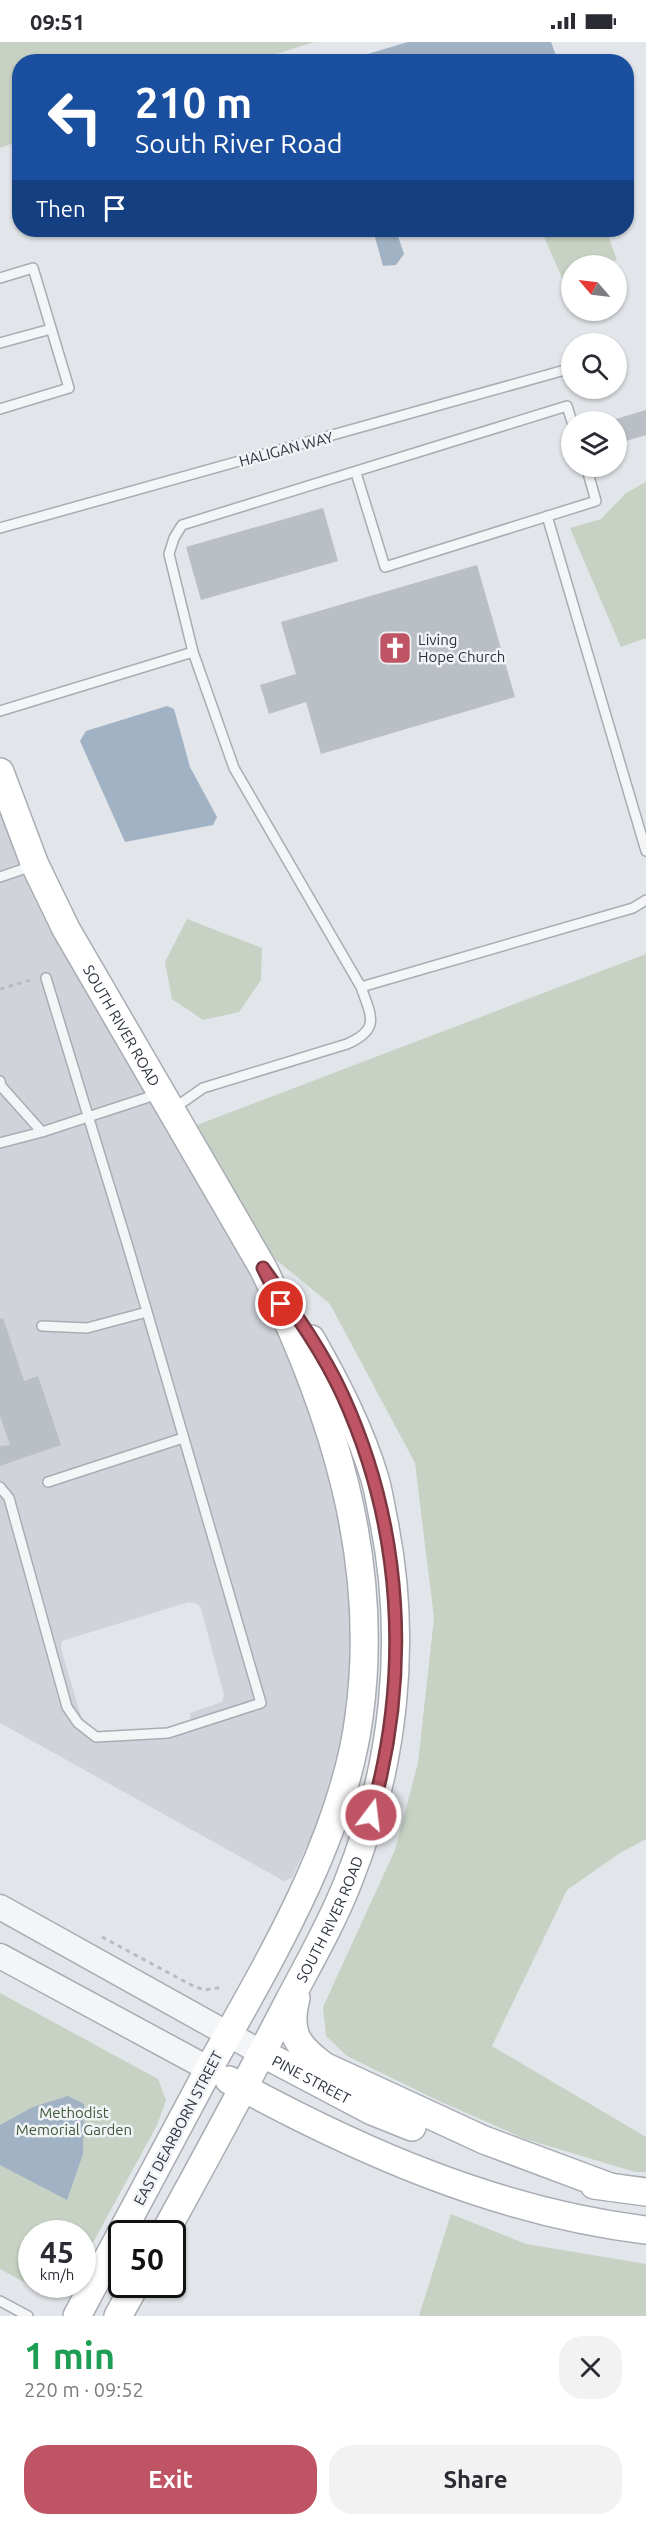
<!DOCTYPE html>
<meta charset="utf-8">
<style>
:root{--surface:#fff;--page:#f2f2f3;--text:#2b2b33;--muted:#7c7c81;--accent:#bf5564}
body{margin:0;font-family:Ubuntu,sans-serif;background:var(--page);color:var(--text);height:100vh;display:flex;flex-direction:column;font-size:22px;white-space:nowrap}
*{box-sizing:border-box;margin:0}
p{font-size:20px;color:var(--muted)}
.icon{flex:none;width:33px;height:33px;fill:none;stroke:currentColor;stroke-width:2;stroke-linecap:round;stroke-linejoin:round}
.map{position:relative;height:2274px;overflow:hidden}
.details{display:flex;flex-direction:column;background:var(--surface);flex:1}
.details>*{flex:none}
.banner{position:absolute;left:12px;top:12px;width:622px;height:183px;border-radius:24px;box-shadow:0 2px 4px #0004;background:#1a4fa0;color:#fff;overflow:hidden}
.needle{width:39px;rotate:298deg}
.tools{position:absolute;left:561px;top:213px;display:grid;gap:12px}
.tools a{display:grid;place-items:center;width:66px;height:66px;border-radius:50%;background:var(--surface);box-shadow:0 2px 4px #0004;font-size:30px}
.speed{position:absolute;left:18px;top:2178px;display:flex;gap:12px;font-size:30px;font-weight:700;text-align:center}
.speed>*{display:grid;place-content:center;width:78px;height:78px;border-radius:50%;background:var(--surface);box-shadow:0 2px 4px #0004;line-height:1}
.speed small{font-size:15px;font-weight:400}
.speed .limit{border:3px solid #111;border-radius:9px;background:#fff;color:#111}
.pin{position:absolute;display:grid;place-items:center;width:51px;height:51px;color:#fff;margin:-26px;border:3px solid #fff;border-radius:50%;box-shadow:0 2px 6px #0007}
.me{position:absolute;width:66px;margin:-33px;rotate:15deg;stroke-linejoin:round;filter:drop-shadow(0 0 4px #0008)}
.turn{display:flex;align-items:center;gap:21px;height:126px;padding:0 24px;font-size:27px}
.turn .icon{width:78px;height:78px;stroke-width:2.5}
.turn b{display:block;font-size:42px;line-height:51px}
.then{display:flex;align-items:center;height:57px;padding:0 24px;background:#0003;gap:12px;font-size:22px}
.round{display:grid;place-items:center;flex:none;width:63px;height:63px;border-radius:24px;background:var(--page)}
.overview{display:flex;align-items:center;justify-content:space-between;height:102px;padding:0 24px}
h1{font-size:36px;font-weight:700;line-height:45px;color:#1e9e55}
.cta{display:flex;gap:12px;margin-top:auto;padding:12px 24px}
.cta a{flex:1;height:69px;border-radius:24px;background:var(--accent);color:#fff;font-size:24px;font-weight:700;line-height:69px;text-align:center}
.cta a+a{background:var(--page);color:var(--text)}
.status{display:flex;justify-content:space-between;align-items:center;height:42px;padding:0 30px;background:var(--surface);direction:ltr}
.status svg{height:16px;fill:currentColor}
.map>svg:first-child{display:block}
.built{fill:#d0d4da;fill-rule:evenodd}
.green{fill:#c7d2c4}
.water{fill:#a1b2c5}
.building{fill:#babec5}
.lines{fill:none;stroke-linecap:round;stroke-linejoin:round}
.service-casing{stroke:#a8acb3;stroke-width:12}
.tertiary-casing{stroke:#a8acb3;stroke-width:27}
.secondary-casing{stroke:#a8acb3;stroke-width:30}
.path{stroke:#b8bbc0;stroke-width:3;stroke-dasharray:4.5 4.5;stroke-linecap:butt}
.service{stroke:#f4f5f7;stroke-width:9}
.tertiary{stroke:#f4f5f7;stroke-width:24}
.secondary{stroke:#fff;stroke-width:27}
.route-casing{stroke:#7c3741;stroke-width:15}
.route{stroke:#bf5564;stroke-width:10}
.labels{text-anchor:middle;dominant-baseline:central;stroke-width:5;stroke-linejoin:round;paint-order:stroke}
.street-label{font-size:15px;fill:#2c333f;stroke:#f1f3f6}
.poi-label{font-size:15px;fill:#2c333f;stroke:#f1f3f6;text-anchor:start}
.park-label{font-size:15px;fill:#40593b;stroke:#f1f3f6}
</style>
<div class="status"><b>09:51</b><svg viewBox="0 0 49 12"><path d="M0 12V9h3v3zM5 12V6h3v6zM10 12V3h3v9zM15 12V0h3v12zM26 1h20v11H26zM47 4h2v5h-2z"/></svg></div>
<div class="map">
<svg width="646" height="2274" viewBox="0 0 646 2274">
<rect width="100%" height="100%" fill="#e2e5e9"/>
<path class="built" d="M0,763l254,467 65,155 32,150 3,89 -15,99 -17,48 -30,65 -8,3 -284,-158zM189,1560l9,2 3,5 23,86 -2,7 -32,11 1,8 -4,6 -50,13 -46,-10 -8,-7 -22,-74 1,-8z"/>
<path class="green" d="M0,0h314l-60,19 -234,1 -1,79 -19,7z
M541,188h65l11,30 -15,5 -30,1 -1,10 -8,4z
M646,440v156l-25,9 -51,-119 31,-9 25,-26z
M187,877l75,29 -1,32 -22,32 -36,8 -31,-21 -7,-37z
M646,912v885l-26,14 -53,37 -75,156 154,91v35h-11l-110,-33 -88,-39 -90,-44 -21,-20 -3,-29 72,-157 23,-87 16,-145 -19,-155 -85,-159 -67,-55 -71,-122z
M0,1951l158,86 8,21 -9,25 -74,136 -1,-27h-50v50l38,1 -7,13h-10l-53,-29z
M451,2172l75,30 120,20v52h-227z"/>
<path class="water" d="M408,0h143l7,19h-214z
M373,188h23l8,24 -8,11 -13,1z
M167,664l7,3 16,58 27,50 -4,8 -88,17 -45,-101 6,-10z
M68,2054l16,8 -1,50 -16,46 -67,-35v-40l33,-18z"/>
<path class="building" d="M646,368v25l-30,9v-25z
M323,466l15,53 -137,39 -15,-53z
M477,523l38,132 -194,57 -15,-52 -37,12 -9,-29 36,-11 -15,-52z
M3,1276l21,63 14,-5 23,69 -61,21v-20l10,-1 -10,-29v-97z"/>
<g class="lines">
<g class="service-casing">
<path id="service" d="M0,236l33,-10 36,120 -69,21
M0,301l51,-14
M356,431l29,94 211,-66 -10,-35
M547,474l99,335
M0,486l572,-160
M0,669l193,-59
M0,835l32,-11
M361,945l272,-79 13,-8
M0,1039l1,5 41,46 116,-38
M173,1067l30,-21 144,-44c34,-15 24,-28 14,-57l-127,-219 -41,-116 -24,-98 5,-16 8,-13 385,-119 5,16
M0,1101l42,-11
M42,1284l45,2 60,-16
M48,1440l135,-44
M0,1445l9,11 58,209 11,16 18,14 72,-4 93,-30 -132,-453 -83,-272
M0,2259l28,15"/>
</g>
<g class="tertiary-casing">
<path id="tertiary" d="M0,1865l262,146
M0,1914l209,113"/>
</g>
<g class="secondary-casing">
<g id="secondary">
<path id="s1" d="M0,730l35,93 31,64 197,339c69,141 118,290 96,449 -16,121 -89,243 -148,348 -45,83 -89,167 -134,251"/>
<path d="M296,1956c-9,35 1,48 28,68l160,74 126,47"/>
<path id="s2" d="M262,2011l110,58 40,16"/>
<path d="M229,2038c130,71 268,132 417,150"/>
<path d="M594,2143l52,7"/>
<path id="s3" d="M164,2192c43,-78 85,-156 126,-235 20,-38 42,-76 58,-117 46,-114 60,-239 36,-360 -3,-14 -5,-29 -9,-43 -15,-50 -39,-96 -64,-140"/>
<path d="M118,2274l18,-32"/>
</g>
</g>
<path class="path" d="M0,947l34,-10
M102,1895l91,49 12,4 18,-3"/>
<use href="#service" class="service"/>
<use href="#tertiary" class="tertiary"/>
<use href="#secondary" class="secondary"/>
</g>
<g class="lines">
<g class="route-casing">
<path id="route" d="M281,1262l-18,-36c29,41 59,82 80,128 60,132 68,279 28,419"/>
</g>
<use href="#route" class="route"/>
</g>
<defs>
<g id="church-square" transform="scale(1.725)"><rect x="-9" y="-9" width="18" height="18" rx="4" fill="#bf5564" stroke="#f1f3f6"/><path d="M-1.2-6h2.4v3.5h3.3v2.4h-3.3V6h-2.4V-.1h-3.3v-2.4h3.3Z" fill="#fff"/></g>
</defs>
<g fill-rule="evenodd">
<use href="#church-square" x="395" y="606"/>
</g>
<g class="labels">
<g class="street-label">
<text transform="translate(286 407) rotate(-15)">HALIGAN WAY</text>
<text stroke="none"><textPath href="#s1" startOffset="282">SOUTH RIVER ROAD</textPath></text>
<text stroke="none"><textPath href="#s3" startOffset="356">SOUTH RIVER ROAD</textPath></text>
<text stroke="none"><textPath href="#s2" startOffset="56">PINE STREET</textPath></text>
<text transform="translate(178 2086) rotate(-62)">EAST DEARBORN STREET</text>
</g>
<g class="poi-label">
<text x="418" y="597">Living<tspan x="418" dy="17">Hope Church</tspan></text>
</g>
<g class="park-label">
<text x="74" y="2070">Methodist<tspan x="74" dy="17">Memorial Garden</tspan></text>
</g>
</g>
</svg>
<div class="tools">
<a><svg class="needle" viewBox="-14 -14 28 28"><path d="M0-13l5 13h-10z" fill="#e53935"/><path d="M0 13l5-13h-10z" fill="#7c7c81"/></svg></a>
<a><svg class="icon" aria-label="search" viewBox="0 0 24 24"><circle cx="10" cy="10" r="6"/><path d="M15 15l6 6"/></svg></a>
<a><svg class="icon" aria-label="layers" viewBox="0 0 24 24"><path d="M12 4l9 5-9 5-9-5zM3 14l9 5 9-5"/></svg></a>
</div>
<div class="speed"><div>45<small>km/h</small></div><div class="limit">50</div></div>
<div class="pin" style="left:281px;top:1262px;background:#d93025"><svg class="icon" aria-label="arrive" viewBox="0 0 24 24"><path d="M6 21V4h12l-3 4 3 4H6"/></svg></div>
<svg class="me" style="left:371px;top:1773px" viewBox="-20 -20 40 40"><circle r="17" fill="#bf5564" stroke="#fff" stroke-width="3"/><path d="M0-11L8 9 0 5-8 9z" fill="#fff"/></svg>
<div class="banner">
<div class="turn"><svg class="icon" aria-label="left" viewBox="0 0 24 24"><path d="M17 20v-9H6M10 6l-5 5 5 5"/></svg><div><b>210 m</b>South River Road</div></div>
<div class="then">Then<svg class="icon" aria-label="arrive" viewBox="0 0 24 24"><path d="M6 21V4h12l-3 4 3 4H6"/></svg></div>
</div>
</div>
<section class="details">
<div class="overview"><div><h1>1 min</h1><p>220 m · 09:52</p></div><a class="round"><svg class="icon" aria-label="close" viewBox="0 0 24 24"><path d="M6 6l12 12M18 6L6 18"/></svg></a></div>
<div class="cta"><a>Exit</a><a>Share</a></div>
</section>
